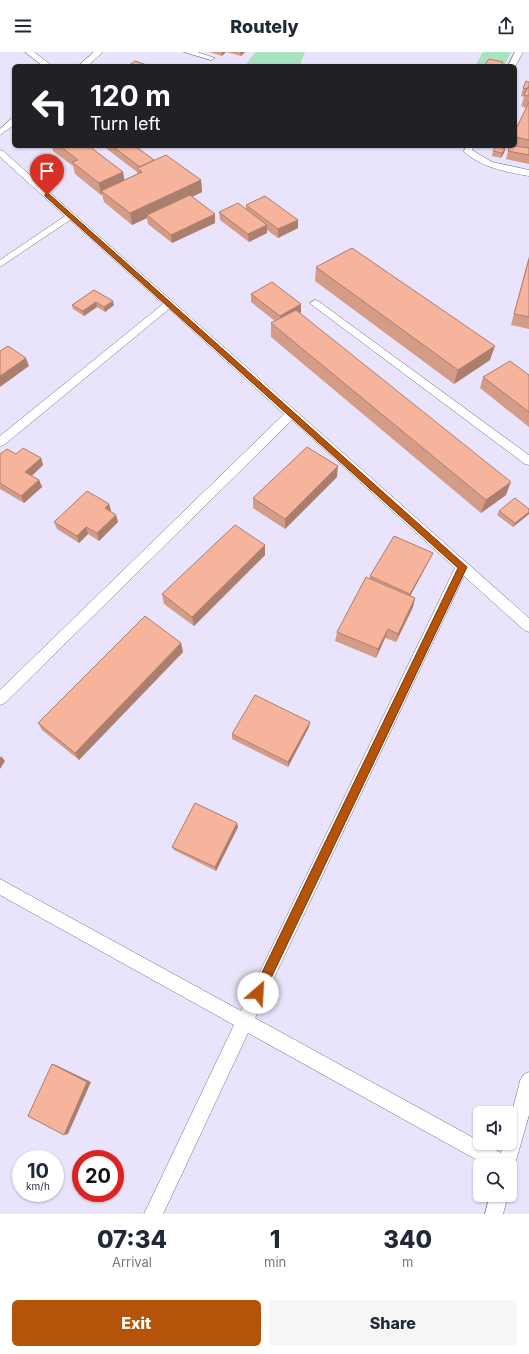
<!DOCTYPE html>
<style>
:root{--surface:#fff;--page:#f6f6f7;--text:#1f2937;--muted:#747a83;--accent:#b45309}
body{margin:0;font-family:Inter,sans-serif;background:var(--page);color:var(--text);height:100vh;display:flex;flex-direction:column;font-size:15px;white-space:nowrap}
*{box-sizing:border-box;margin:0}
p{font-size:13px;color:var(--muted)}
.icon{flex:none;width:22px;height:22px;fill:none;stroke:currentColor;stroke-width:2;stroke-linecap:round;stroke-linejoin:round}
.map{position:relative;height:1162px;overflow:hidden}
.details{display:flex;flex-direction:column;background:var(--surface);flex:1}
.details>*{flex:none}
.top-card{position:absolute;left:12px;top:12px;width:505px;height:84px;border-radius:6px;box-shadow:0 1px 3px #0004;background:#202124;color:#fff;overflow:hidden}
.tools{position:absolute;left:473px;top:1054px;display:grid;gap:8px}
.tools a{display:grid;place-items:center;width:44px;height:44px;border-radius:6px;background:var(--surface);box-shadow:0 1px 3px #0004;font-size:20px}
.speed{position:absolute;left:12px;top:1098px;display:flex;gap:8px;font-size:20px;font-weight:700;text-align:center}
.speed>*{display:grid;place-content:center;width:52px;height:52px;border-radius:50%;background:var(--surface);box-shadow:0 1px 3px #0004;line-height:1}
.speed small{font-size:10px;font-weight:400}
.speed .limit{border:6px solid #d22;background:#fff;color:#111}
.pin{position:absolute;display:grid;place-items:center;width:34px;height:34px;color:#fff;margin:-41px -17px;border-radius:50% 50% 50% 0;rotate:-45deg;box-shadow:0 0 4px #0007}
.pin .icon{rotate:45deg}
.me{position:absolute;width:44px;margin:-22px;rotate:26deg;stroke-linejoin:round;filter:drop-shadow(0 0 3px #0008)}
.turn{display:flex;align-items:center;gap:14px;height:84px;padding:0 12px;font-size:18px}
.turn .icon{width:52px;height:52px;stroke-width:2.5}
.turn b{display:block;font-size:28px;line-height:34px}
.eta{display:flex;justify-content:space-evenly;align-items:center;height:68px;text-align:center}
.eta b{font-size:24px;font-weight:800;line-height:28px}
.cta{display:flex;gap:8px;margin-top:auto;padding:8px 12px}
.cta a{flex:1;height:46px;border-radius:6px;background:var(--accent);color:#fff;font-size:16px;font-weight:800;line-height:46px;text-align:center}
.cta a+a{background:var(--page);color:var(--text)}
header{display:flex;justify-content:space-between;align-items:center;height:52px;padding:0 12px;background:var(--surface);font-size:18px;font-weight:800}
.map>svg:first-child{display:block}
.green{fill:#a8e2c1}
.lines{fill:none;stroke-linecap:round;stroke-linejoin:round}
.service-casing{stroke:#756f88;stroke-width:1}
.service{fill:#fff;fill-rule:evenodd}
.wall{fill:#d49b87}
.shaded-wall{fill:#ac7e6e}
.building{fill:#f6b49d;stroke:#ac7e6e}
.route{fill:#b45309;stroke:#753606}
</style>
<header><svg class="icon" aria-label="menu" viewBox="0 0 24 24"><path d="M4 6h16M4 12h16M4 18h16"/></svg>Routely<svg class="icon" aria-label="share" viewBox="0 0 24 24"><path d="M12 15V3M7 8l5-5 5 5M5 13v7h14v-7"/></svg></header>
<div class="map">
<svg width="529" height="1162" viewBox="0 0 529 1162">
<rect width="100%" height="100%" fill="#e9e4fb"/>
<path class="green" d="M256,0h49l-4,10 1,4h-58z
M483,0h28l-7,14h-29z"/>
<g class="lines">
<g class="service-casing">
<path id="service" d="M25,0h9l18,14h-9z
M94,0h9l-16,14h-9z
M184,0h13l18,6 -4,2z
M515,0h8l-8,15 -7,-1z
M11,67h3v6l-14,10v-6z
M466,94h8l-2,4 20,12 37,8v6c-23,-4 -45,-8 -64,-23l-1,-2z
M0,98l3,1 526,467v14l-5,-2 -60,-54 -209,442 246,135 3,-10h6v-23l10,-39 3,-6 6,-3v43l-16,56 -3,2v-8h-24l-238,-132 -85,181h-19l90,-189 -234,-130v-16l241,132 214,-443 -163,-148 -287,283 -5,2v-15l284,-276 -115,-105 -165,136 -4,1v-10l163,-132 -93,-84 -70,47v-7l65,-44 -65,-59z
M315,248l3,1 211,154v10l-4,-1 -213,-159 -2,-2z
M490,1143h18l-5,19h-18z"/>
</g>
<use href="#service" class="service"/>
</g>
<path class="wall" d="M209,0h36l-4,4 -15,-4 -4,4z
M529,30v82l-23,-5 3,-11 -6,-2h12v-19h2l9,-19 -5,-2 3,-9 -3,-1 2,-8z
M52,94h37l34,26 1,8 13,-6v-2l-34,-26h32l19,14 47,20 1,12 -10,5 23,26 -43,20 -24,-19 -1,-6 -15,7 -28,-23 -2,-8 -1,1 -26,-21 -2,-8 -20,-15z
M505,97l-1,4 -3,5 -9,-2 1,-5z
M246,153l52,15v8l-20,10 -11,-8v3l-18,9 -29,-22 -1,-8 27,-3z
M529,204v73l-18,-4z
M316,215l174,93 -36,24 -139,-103z
M94,238l20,15 -9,7 -8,-5 -13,9 -11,-7 -1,-4z
M251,242l50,18 -1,1 206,182 -25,18 -210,-176v-14l4,-2 -24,-19z
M529,323v52l-49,-39 3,-11z
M0,402h16l25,4 2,7 -11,11 7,4 3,7 -18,16 -24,-14z
M337,425l-52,52 -32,-21v-10z
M109,452l2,7v1l5,3 2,7 -19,19 -11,-7 -9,9 -22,-14 -3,-7z
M529,457v5l-16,13 -16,-12 2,-4z
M433,501l-3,6 -20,37 5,2 -2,9 -17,35 -11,-4 -9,20 -41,-17 2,-9 33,-53v-3z
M265,503l-71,71 -30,-22 -2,-10z
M181,591l2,9 -104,108 -37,-30 -4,-7z
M309,675l-21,40 -56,-28v-5z
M238,775l-22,44 -42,-21 -2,-3z"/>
<path class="shaded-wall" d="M222,0h4l-4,4z
M240,0h5l-4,4z
M505,97l-1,4 -3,5 1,-5z
M123,120l2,12 -24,7 1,3 -1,1 -2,-12z
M201,128l1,12 -53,25 -2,-2v3l-15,7 -2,-12z
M215,162v9l-43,20 -1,-8z
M298,168v8l-20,10v-9z
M267,173v8l-18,9 -1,-8z
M113,249l1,4 -9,7 -1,-5z
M96,250l1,5 -13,9 -1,-5z
M301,252v8l-21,12v-8z
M495,294l-5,14 -36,24 4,-14z
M26,306l3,8 -29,21v-11z
M41,406l2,7 -15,14 -3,-7z
M338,414l-1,11 -52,52v-10z
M39,428l3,7 -18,16 -3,-7z
M511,430l-5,13 -25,18 5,-13z
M109,452l2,7 -4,4 -2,-7z
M529,460v2l-16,13 2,-4z
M116,463l2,7 -19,19 -2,-8z
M86,475l2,7 -9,9 -2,-7z
M265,493v10l-71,71 -2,-9z
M433,501l-3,6 -22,41 2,-6z
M415,546l-2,9 -17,35 2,-8z
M388,577l-3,9 -9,20 2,-9z
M181,591l2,9 -104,108 -4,-7z
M310,670l-1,5 -21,40v-5z
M1,704l4,5 -5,8v-11z
M237,771l1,4 -22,44 -1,-4z
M52,1012l4,1 35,17 -23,52 -4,1z"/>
<path class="building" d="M489,7l14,3 -2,4h-17z
M135,9l15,5h-22z
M526,29l3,1v5h-1l-1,2 -4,-1z
M528,35h1v9l-5,-1z
M529,50v38l-14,-3v-10h2z
M60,94h29l34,26 -24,11 -27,-21 6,-2z
M112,94h23l19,14 -14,7z
M496,94l9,3 -3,4 -9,-2z
M510,94h5l14,2v7l-21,-4z
M166,103l35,25 -71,33 -29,-22 41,-19 -5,-4z
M190,143l25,19 -44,21 -24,-20z
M265,144l33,24 -20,9 -32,-24z
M238,151l29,22 -19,9 -29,-22z
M352,196l143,98 -37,24 -142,-103z
M529,207v58l-15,-3z
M272,230l29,22 -21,12 -29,-22z
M94,238l19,11 -9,6 -8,-5 -13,9 -11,-6z
M296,258l215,172 -25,18 -215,-177z
M8,294l18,12 -26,18v-25z
M510,309l19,14v37l-46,-35z
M307,395l31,19 -53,53 -32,-21z
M23,396l18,10 -16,14 14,8 -18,16 -21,-13v-29l7,-5 9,5z
M87,439l22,13 -4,4 11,7 -19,18 -11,-6 -9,9 -23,-14z
M515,446l14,11v3l-14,11 -16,-12z
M235,473l30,20 -73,72 -30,-23z
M394,484l39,17 -23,41 -40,-18z
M366,525l49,21 -17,36 -10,-5 -10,20 -41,-17z
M145,564l36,27 -106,110 -37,-30z
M255,643l55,27 -22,40 -56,-28z
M195,751l42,20 -22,44 -43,-20z
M52,1012l35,18 -23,53 -36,-19z"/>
<path class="route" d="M45,142h4l418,373 -205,430 -4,2 -4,-2 -2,-4 2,-4 204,-421 -413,-372z"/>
</svg>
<div class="tools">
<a><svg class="icon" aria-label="sound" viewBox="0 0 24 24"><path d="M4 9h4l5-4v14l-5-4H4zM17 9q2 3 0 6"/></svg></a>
<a><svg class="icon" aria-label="search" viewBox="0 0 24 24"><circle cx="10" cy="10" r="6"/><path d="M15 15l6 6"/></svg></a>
</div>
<div class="speed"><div>10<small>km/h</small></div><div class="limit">20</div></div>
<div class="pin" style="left:47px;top:143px;background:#d93025"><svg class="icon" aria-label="arrive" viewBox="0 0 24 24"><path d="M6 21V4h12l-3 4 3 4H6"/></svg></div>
<svg class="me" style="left:258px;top:941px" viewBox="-20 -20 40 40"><circle r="19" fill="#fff"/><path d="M0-13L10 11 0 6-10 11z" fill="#b45309"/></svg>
<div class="top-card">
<div class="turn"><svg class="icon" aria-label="left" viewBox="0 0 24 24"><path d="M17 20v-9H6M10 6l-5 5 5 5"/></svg><div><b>120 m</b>Turn left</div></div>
</div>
</div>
<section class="details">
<div class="eta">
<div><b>07:34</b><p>Arrival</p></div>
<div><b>1</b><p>min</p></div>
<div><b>340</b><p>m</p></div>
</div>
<div class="cta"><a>Exit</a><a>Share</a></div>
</section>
